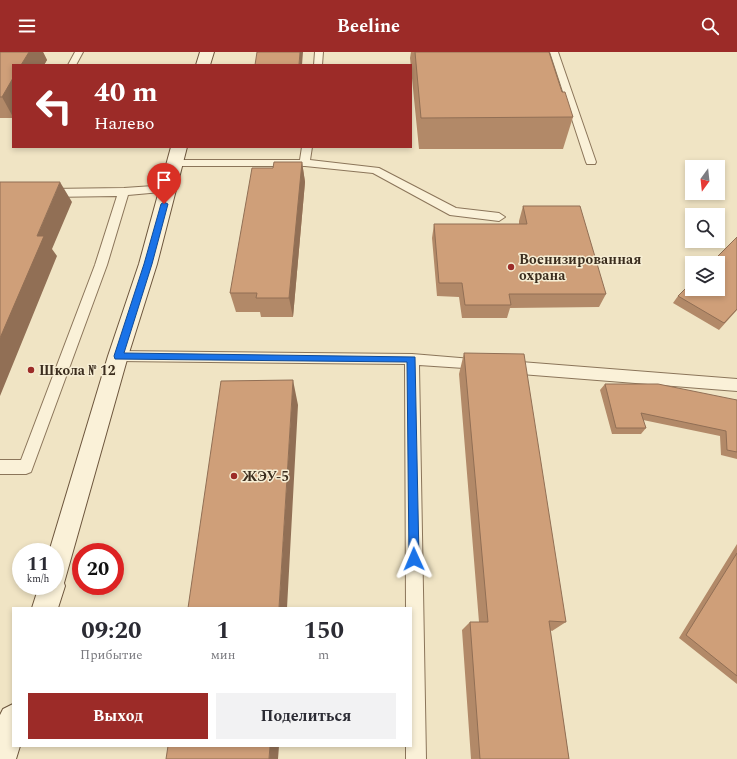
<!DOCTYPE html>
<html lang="ru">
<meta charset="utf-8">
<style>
:root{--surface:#fff;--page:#f2f2f3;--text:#2b2b33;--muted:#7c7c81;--accent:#9c2b28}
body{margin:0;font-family:Spectral,serif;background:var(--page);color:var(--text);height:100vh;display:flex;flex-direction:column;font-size:15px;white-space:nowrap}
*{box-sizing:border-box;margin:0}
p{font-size:13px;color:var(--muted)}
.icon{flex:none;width:22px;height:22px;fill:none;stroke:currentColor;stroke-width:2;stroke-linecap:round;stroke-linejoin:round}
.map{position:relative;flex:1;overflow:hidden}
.side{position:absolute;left:12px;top:555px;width:400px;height:140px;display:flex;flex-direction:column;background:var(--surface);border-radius:0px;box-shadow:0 2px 6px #0003}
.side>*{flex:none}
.banner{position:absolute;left:12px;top:12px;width:400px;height:84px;border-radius:0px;box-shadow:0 2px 6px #0003;background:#9c2b28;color:#fff;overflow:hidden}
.needle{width:26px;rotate:195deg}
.fabs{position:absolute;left:685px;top:108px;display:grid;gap:8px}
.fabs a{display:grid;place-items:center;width:40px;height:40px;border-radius:0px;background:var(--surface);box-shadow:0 2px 6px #0003;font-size:20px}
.speed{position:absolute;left:12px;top:491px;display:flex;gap:8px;font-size:20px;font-weight:700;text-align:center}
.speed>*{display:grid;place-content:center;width:52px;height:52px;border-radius:50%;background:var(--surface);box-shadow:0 2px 6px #0003;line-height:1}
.speed small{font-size:10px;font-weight:400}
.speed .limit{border:6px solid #d22;background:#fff;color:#111}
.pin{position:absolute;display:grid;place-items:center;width:34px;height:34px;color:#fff;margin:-41px -17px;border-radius:50% 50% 50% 0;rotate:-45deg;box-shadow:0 0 4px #0007}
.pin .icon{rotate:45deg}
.me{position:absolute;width:44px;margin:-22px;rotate:359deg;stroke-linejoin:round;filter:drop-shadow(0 0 3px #0008)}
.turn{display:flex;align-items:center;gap:14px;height:84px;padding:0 16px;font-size:18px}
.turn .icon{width:52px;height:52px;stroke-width:2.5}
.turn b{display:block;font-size:28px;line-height:34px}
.eta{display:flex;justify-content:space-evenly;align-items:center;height:68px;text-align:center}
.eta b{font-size:24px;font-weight:700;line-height:28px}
.cta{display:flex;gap:8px;margin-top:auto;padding:8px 16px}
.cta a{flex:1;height:46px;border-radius:0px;background:var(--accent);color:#fff;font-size:16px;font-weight:700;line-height:46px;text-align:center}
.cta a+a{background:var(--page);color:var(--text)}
header{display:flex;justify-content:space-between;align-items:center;height:52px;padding:0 16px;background:var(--accent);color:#fff;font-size:18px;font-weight:700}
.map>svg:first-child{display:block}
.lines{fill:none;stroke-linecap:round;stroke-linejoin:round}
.lane-casing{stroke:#8b755a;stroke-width:2}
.secondary-casing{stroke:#6d563d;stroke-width:2}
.lane{fill:#faf1d8;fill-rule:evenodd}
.secondary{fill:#faf1d8;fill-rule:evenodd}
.wall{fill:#b28968}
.shaded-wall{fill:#916f55}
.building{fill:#cf9f79;stroke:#916f55}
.route{fill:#1a73e8;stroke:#114b97}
.poi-dot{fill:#9c2b28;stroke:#f7eed4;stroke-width:1.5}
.labels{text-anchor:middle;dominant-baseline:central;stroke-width:3;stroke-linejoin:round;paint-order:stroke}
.poi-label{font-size:14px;font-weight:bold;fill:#3b2d1e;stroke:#f7eed4;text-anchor:start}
</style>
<header><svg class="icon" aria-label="menu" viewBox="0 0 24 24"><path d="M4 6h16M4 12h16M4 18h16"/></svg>Beeline<svg class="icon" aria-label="search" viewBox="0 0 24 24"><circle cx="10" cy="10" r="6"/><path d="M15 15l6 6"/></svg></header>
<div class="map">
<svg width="737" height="707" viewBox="0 0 737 707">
<rect width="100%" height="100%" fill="#f0e4c4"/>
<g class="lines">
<g class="lane-casing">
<path id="lane" d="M75,0h8l-7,13h-8z
M315,0h8l-1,13h-8z
M550,0h8l38,110 -1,2h-8l-1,-2z
M302,95h10l-2,13 69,8 77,40 43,5 6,4 -6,4 -49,-6 -77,-42 -68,-7h-130l-5,-3 5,-3h125z
M168,133l4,2 1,2 -1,2 -44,4 -21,70 -76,207 -5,2h-26v-14h21l74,-195 22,-69 -68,1 -5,-4 5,-4 75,-1z
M118,299l294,3 72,6 2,4 -2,4 -5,1 -60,-4 7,394h-20v-13h5v-138h-5l-1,-244 -287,-3 -5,-1 -2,-4 2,-4z
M508,309l229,18v12l-229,-18 -5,-2 -2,-4 2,-4z"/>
</g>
<g class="secondary-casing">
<path id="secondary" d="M200,0h14l-4,13h-14z
M171,95h16l-30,117 -29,92 -64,227 1,3 -7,22h-26l7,-22h16v-34h-6l59,-196 31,-92z
M13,652v42h7l-4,13h-16v-44l3,-6z"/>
</g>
<use href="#lane" class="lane"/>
<use href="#secondary" class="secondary"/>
</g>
<path class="wall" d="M0,0h43l4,8 -3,5h-31v53h-13z
M411,0h138l13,40 11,25 -10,32h-144l-9,-91z
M302,110l3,20 -12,135h-32l-1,-5h-24l-6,-19 43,-125z
M523,154l83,88 -7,13 -89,1 -3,10h-45l-3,-21 -22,-1 -5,-58 2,-14h85v-3z
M678,244l59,14 -18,20 -46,-27z
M464,301l102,269 -14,9 -2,-1 19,129h-98l-9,-129 8,-8h9l-20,-248z
M605,332l132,16v59l-16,-4 -1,-19 -77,-16 3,8 -5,6h-29l-12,-44z
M737,492v140l-58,-46z"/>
<path class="shaded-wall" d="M29,0h14l4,8 -3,5h-23z
M300,0h3l-1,13h-3z
M13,26v39l-11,-20z
M302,110l3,20 -12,135 -4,-19z
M60,130l12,20 -20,47 5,7 -57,140v-58l37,-102z
M293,328l5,25 -11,203h-8z
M270,694h9l-1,13h-9z"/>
<path class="building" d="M0,0h29l-8,13h-8v13l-11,19h-2z
M257,0h43l-1,13h-44z
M415,0h134l13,40h3l8,25 -152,1z
M274,110h28l-13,136h-33l1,-5h-27l22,-125h21z
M0,130h60l-23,54h7l-44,102z
M523,154h57l26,88h-97l2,11h-46l-3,-22h-23l-5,-59h93z
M737,185v72l-13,14 -46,-27 14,-14v7h26v-26h-7z
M464,301l60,1 42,268 -17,-1 20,138h-89l-10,-137h18z
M293,328l-14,228h-91l33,-227z
M605,332h53l79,16v52l-10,-2 -1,-19 -85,-18 5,15h-30z
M737,501v123l-51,-41z
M168,694h102l-1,13h-103z"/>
<path class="route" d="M164,150l4,2 -16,60 -28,89 291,4 4,202 -1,4 -4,1 -4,-1 -1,-4 -2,-197 -292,-3 -1,-3 30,-92 17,-60z"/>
<g class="poi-dot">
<circle cx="511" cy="215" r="4"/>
<circle cx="31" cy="318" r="4"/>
<circle cx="234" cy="424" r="4"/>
</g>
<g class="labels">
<g class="poi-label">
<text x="519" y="207">Военизированная<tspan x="519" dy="16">охрана</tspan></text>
<text x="39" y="318">Школа № 12</text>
<text x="242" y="424">ЖЭУ-5</text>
</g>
</g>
</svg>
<div class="fabs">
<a><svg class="needle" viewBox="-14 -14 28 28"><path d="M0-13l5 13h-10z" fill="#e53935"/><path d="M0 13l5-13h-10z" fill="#7c7c81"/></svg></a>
<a><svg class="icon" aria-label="search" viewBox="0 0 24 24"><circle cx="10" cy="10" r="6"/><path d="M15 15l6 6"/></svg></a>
<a><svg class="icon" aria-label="layers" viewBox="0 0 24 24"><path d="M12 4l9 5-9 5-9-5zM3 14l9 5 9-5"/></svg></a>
</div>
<div class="speed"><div>11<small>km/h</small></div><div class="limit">20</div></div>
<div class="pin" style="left:164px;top:152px;background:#d93025"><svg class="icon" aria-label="arrive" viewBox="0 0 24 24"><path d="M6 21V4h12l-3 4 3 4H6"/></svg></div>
<svg class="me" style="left:414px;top:507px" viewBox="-20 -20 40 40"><path d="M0-17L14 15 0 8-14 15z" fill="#1a73e8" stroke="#fff" stroke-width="4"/></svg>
<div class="banner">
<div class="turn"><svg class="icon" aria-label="left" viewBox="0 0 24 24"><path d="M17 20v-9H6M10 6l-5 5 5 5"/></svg><div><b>40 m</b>Налево</div></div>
</div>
<section class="side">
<div class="eta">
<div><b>09:20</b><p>Прибытие</p></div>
<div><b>1</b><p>мин</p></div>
<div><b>150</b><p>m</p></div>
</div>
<div class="cta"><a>Выход</a><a>Поделиться</a></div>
</section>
</div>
